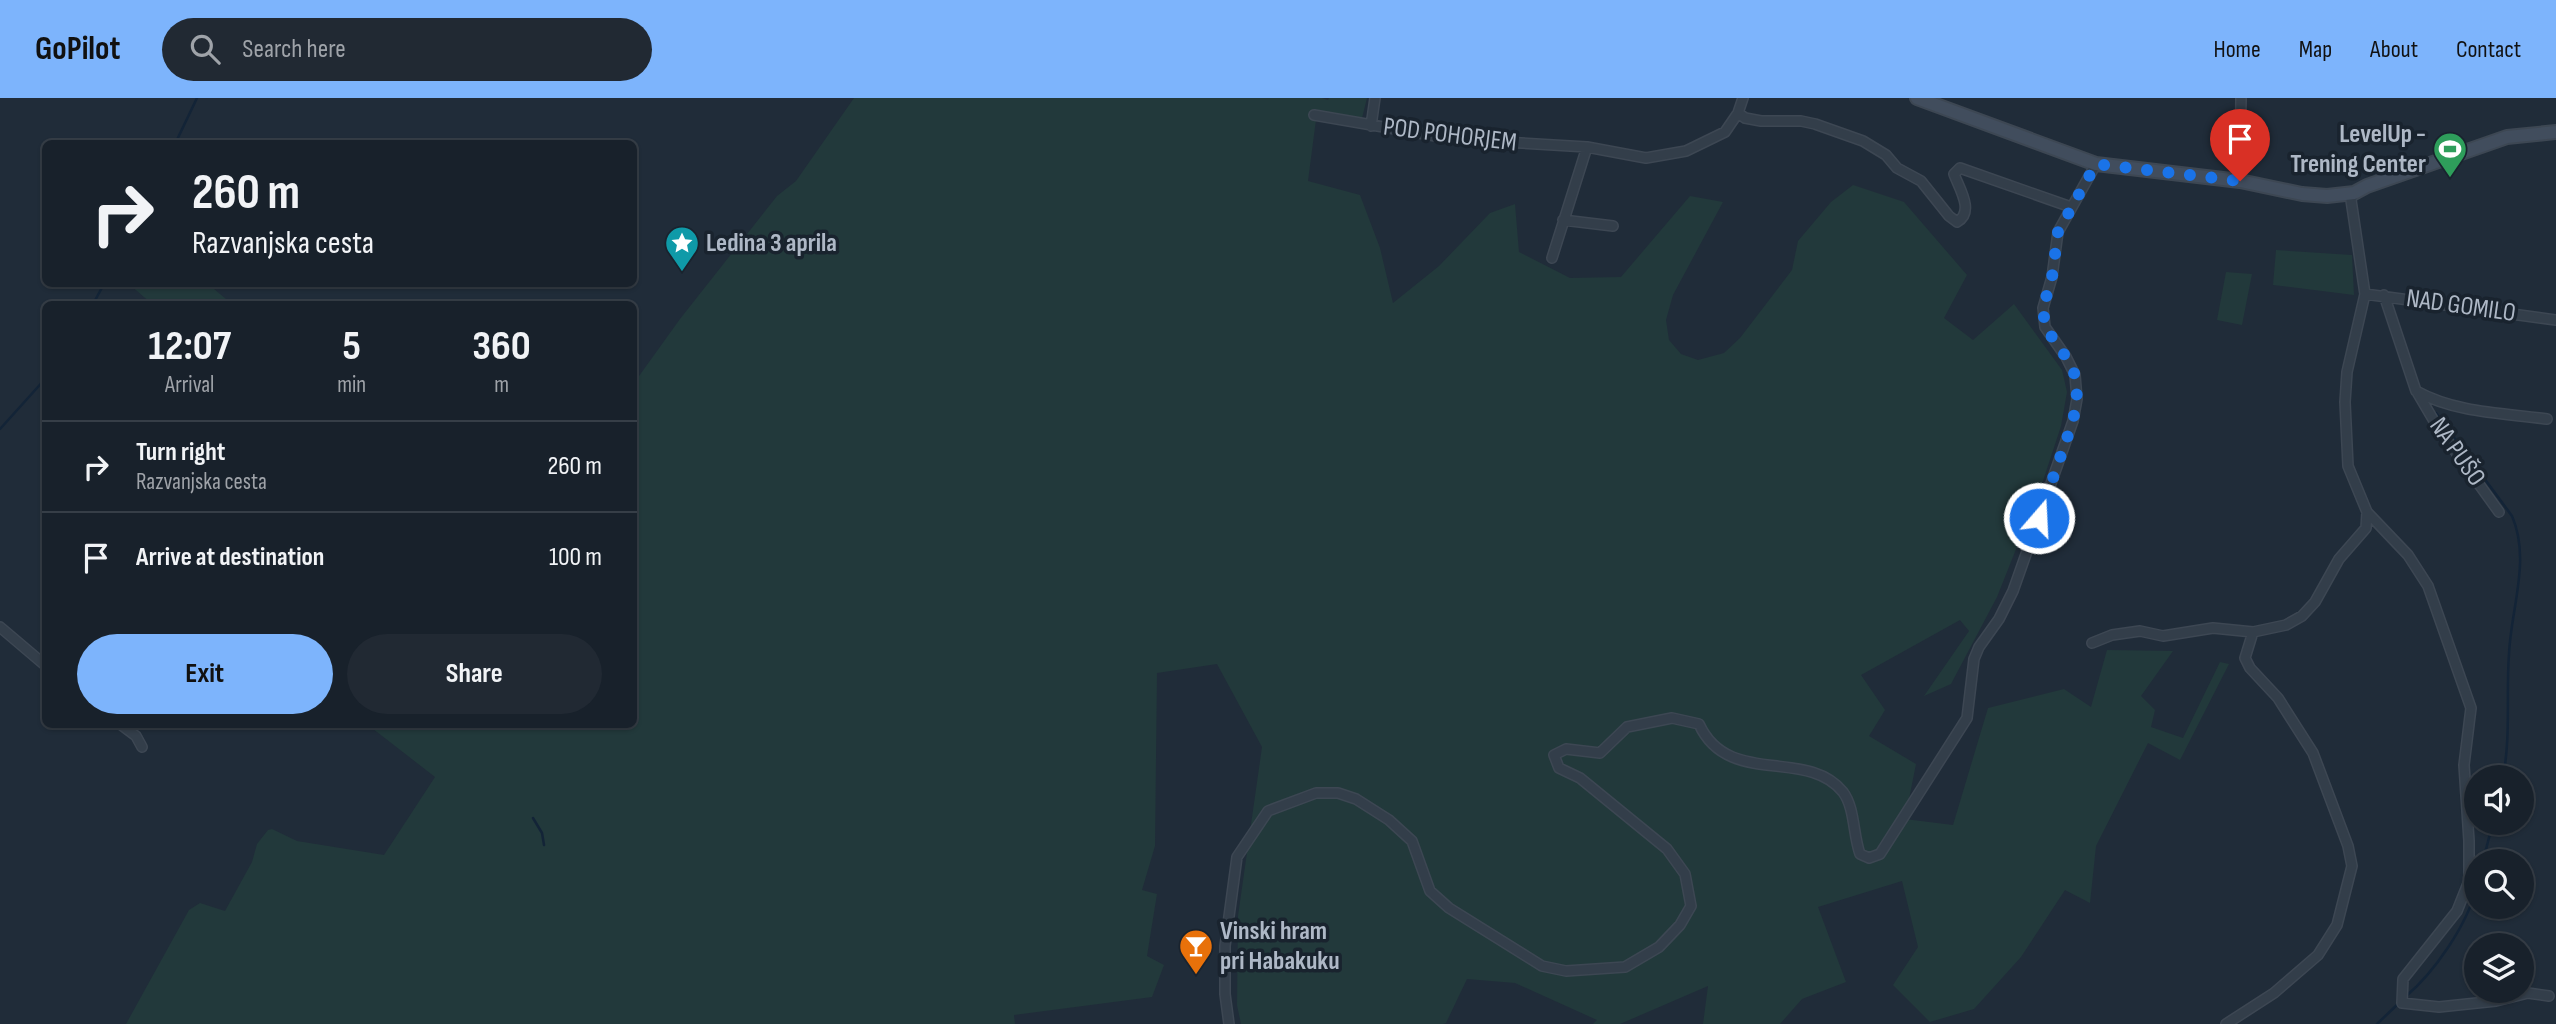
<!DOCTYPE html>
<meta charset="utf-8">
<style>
:root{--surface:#18212b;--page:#212933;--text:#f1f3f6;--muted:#9fa3a9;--line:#363e47;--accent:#7db4fc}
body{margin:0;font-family:"Sofia Sans Condensed",sans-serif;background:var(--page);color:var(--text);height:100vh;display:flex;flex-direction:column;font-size:26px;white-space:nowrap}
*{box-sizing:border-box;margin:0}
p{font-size:23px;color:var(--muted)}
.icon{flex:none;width:38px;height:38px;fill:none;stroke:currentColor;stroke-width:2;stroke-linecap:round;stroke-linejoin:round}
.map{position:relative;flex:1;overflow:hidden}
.details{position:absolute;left:42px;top:203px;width:595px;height:427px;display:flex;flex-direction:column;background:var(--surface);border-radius:10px;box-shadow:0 2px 5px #0004,0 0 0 2px var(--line)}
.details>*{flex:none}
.top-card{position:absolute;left:42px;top:42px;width:595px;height:147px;border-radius:10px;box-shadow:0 2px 5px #0004,0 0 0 2px var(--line);background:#18212b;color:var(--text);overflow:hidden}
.tools{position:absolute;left:2464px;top:667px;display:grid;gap:14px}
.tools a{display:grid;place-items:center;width:70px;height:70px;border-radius:50%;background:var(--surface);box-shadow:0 2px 5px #0004,0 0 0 2px var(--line);font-size:35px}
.pin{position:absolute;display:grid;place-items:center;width:60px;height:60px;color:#fff;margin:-72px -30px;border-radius:50% 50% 50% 0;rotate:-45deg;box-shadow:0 0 7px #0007}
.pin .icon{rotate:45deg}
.me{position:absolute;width:77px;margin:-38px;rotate:19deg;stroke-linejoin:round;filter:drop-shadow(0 0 5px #0008)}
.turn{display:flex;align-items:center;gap:24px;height:147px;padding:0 35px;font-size:32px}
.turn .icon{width:91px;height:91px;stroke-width:2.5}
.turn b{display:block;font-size:49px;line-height:60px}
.eta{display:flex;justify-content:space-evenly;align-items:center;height:119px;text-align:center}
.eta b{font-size:42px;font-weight:700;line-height:49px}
.primary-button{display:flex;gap:14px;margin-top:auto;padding:14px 35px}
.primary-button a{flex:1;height:80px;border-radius:42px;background:var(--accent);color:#111;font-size:28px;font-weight:700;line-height:80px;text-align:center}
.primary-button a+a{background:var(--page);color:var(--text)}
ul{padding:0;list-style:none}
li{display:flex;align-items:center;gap:21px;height:91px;padding:0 35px;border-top:2px solid var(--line)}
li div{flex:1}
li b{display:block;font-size:26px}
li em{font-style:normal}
header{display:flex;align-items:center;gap:42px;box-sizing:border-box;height:98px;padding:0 35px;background:var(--accent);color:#111}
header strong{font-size:33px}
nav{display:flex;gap:38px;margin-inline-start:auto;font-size:24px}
.search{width:490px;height:63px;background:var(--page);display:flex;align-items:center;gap:18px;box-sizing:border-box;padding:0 24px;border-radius:38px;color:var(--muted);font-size:26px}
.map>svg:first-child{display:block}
.green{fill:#22393b}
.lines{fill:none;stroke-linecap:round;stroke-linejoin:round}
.stream{stroke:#132437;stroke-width:2.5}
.street-casing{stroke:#3d4753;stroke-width:12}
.secondary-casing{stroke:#3d4753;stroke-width:16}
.street{stroke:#333e4a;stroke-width:9}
.secondary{stroke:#414d5d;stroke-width:12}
.route{stroke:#1a73e8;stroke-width:12;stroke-dasharray:0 21.6}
.labels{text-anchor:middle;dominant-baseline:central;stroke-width:7;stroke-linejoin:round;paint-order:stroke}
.poi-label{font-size:26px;font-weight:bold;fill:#aeb8c6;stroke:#19232e;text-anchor:start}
.street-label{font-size:26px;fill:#aeb8c6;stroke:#19232e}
</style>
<header>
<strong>GoPilot</strong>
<div class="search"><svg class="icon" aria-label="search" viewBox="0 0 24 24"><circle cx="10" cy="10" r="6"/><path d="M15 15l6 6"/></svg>Search here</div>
<nav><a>Home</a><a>Map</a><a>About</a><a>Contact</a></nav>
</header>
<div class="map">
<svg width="2556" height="926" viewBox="0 0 2556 926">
<rect width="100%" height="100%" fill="#202c39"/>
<path class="green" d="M854,0h468l6,2 1,-2h38l-5,20 -45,-6 -9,69 52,14 20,53 13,55 46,-37 51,-53 25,-9 4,48 51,26 51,-1 69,-81 33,6 -50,93 -7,25 3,20 12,14 17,6 26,-7 16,-15 52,-68 6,-29 33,-39 22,-17 51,17 63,73 -23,43 29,22 41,-36 48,66 5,22 -6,34 -19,58 -45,113 -46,87 -27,12 45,-65 -9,-11 -99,55 24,35 -16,26 47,28 -11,55 48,6 35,-117 76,-19 27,18 16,-57 66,1 -32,45 14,14 -4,17 32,11 37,-76 9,2 -49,96 -32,-17 -52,103 -6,57 -25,-13 -44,67 -47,52 -44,13 -37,-37 25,-38 -16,-66 -84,26 28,75 -44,17 -22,25h-77l5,-38 -88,38h-27l4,-4 -82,-37 -48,-4 -21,44 -3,1h-202l-4,-19 1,-89 24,-169 -45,-83 -60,9 -2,173 -13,44 15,4 -10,62 17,9 -12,32 -138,18 1,9h-889l63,-114 11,-7 25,8 27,-49 5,-18 11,-14 4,-1 25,12 87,14 51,-78 -67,-52 266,-1v-341l46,-64 97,-123 19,-15z
M2276,152l76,5 2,40 -81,-10z
M2226,174l26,2 -10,51 -25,-5z
M129,186h79l24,20h-80z"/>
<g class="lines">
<path class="stream" d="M175,46l22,-46
M93,206l11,-20
M2436,315l76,103c19,44 -1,92 -3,138 -3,40 2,83 -6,123
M0,331l46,-51
M533,720l9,15 2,12
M2483,763l10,-39
M2405,899c29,-24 62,-72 71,-108
M2377,926l23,-22"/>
<g class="street-casing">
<path id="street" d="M1738,15l7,5 16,3h40l14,3 48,17 23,14 11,13 24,13 28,35 8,6c18,-10 2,-34 -3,-48l6,-6 111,39
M1314,17l139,24 134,8 59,11 40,-7 39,-19 13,-19 5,-15
M1371,28l4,-28
M2240,83l1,-83
M2354,95l-3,7 14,94 -18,78 -2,30 3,64 19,46 41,43 20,31 43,122 -7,57 5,76v40l-12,30 -54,68 -1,24 37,4 57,-6 32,-8 21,3
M1563,122l50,6
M1552,160l35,-111
M2365,196l191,26
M2384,197l32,96c40,22 86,22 131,28
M2417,294l20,34 62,86
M0,529l46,39
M2092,545l20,-8 28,-4 23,5 50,-8 40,4
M120,626l16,12 6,11
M1229,926l-4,-30v-48l12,-89 31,-46 48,-18h22l18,6 33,21 23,21 18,50 19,17 93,58 24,5 59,-4 34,-20 21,-22 11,-19 -6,-32 -18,-25 -87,-71 -21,-10 -5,-13 12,-6 34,4 27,-26 45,-9 27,6c29,64 108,23 144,68 12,16 10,43 17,62l9,4 11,-4 87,-136 7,-59 5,-12 20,-28 14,-28 60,-170 4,-22 -2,-24 -9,-18 -21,-30 -2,-19 9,-31 6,-45 38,-68
M2226,926l48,-31 44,-38 19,-30 15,-59 -4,-20 -35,-93 -35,-55 -28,-30 -5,-10 8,-26 33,-7 16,-9 13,-14 24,-43 27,-31 1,-16"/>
</g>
<g class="secondary-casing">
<path id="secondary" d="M1917,0l179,66 144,17 62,13 25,2 27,-3 13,-7 140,-49 49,-5"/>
</g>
<use href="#street" class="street"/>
<use href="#secondary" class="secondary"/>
</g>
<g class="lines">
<path class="route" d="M2039,420l34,-97 4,-23 -2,-23 -9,-18 -21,-30 -2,-19 9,-31 6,-45 38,-68 144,17"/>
</g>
<defs>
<g id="stadium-pin" transform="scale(1.75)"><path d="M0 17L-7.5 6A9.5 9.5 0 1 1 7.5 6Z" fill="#2e9e5b" stroke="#19232e"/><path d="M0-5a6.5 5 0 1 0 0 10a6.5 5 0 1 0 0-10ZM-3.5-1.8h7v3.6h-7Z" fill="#fff"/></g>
<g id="sight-pin" transform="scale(1.75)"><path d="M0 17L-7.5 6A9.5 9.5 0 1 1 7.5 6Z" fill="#0f9aa8" stroke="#19232e"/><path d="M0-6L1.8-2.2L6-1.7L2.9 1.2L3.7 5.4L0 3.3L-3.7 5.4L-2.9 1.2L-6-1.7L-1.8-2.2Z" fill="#fff"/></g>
<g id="bar-pin" transform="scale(1.75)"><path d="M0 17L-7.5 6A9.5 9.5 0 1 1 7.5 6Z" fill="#e8710a" stroke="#19232e"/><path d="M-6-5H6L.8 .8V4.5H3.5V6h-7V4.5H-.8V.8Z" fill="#fff"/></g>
</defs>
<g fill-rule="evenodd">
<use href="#stadium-pin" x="2450" y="51"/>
<use href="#sight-pin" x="682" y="145"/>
<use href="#bar-pin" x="1196" y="848"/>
</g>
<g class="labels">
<g class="poi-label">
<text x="2426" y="36" text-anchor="end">LevelUp -<tspan x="2426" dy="30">Trening Center</tspan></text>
<text x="706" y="145">Ledina 3 aprila</text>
<text x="1220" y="833">Vinski hram<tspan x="1220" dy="30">pri Habakuku</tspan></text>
</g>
<g class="street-label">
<text transform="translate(1450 37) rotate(7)">POD POHORJEM</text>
<text transform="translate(2461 208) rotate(8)">NAD GOMILO</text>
<text transform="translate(2457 354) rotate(55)">NA PUŠO</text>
</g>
</g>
</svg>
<div class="tools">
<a><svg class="icon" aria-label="sound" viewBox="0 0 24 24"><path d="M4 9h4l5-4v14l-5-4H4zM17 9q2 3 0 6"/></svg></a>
<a><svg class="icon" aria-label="search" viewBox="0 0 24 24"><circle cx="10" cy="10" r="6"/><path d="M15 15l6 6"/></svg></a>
<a><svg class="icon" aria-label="layers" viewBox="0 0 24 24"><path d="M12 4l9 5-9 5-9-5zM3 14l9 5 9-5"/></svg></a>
</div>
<div class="pin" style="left:2240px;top:83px;background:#d93025"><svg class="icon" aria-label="arrive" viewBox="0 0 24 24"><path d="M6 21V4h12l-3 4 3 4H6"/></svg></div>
<svg class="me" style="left:2039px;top:420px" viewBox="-20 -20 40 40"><circle r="17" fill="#1a73e8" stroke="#fff" stroke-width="3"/><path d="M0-11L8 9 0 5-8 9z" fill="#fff"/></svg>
<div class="top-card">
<div class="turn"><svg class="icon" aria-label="right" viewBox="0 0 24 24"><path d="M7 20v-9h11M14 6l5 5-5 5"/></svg><div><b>260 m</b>Razvanjska cesta</div></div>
</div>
<section class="details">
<div class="eta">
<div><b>12:07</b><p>Arrival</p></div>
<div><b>5</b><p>min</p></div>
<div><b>360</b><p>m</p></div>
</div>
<ul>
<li><svg class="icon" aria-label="right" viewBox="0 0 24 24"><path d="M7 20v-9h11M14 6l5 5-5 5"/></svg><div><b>Turn right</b><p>Razvanjska cesta</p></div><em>260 m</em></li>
<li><svg class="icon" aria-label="arrive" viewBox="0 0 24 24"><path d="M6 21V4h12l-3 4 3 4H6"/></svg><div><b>Arrive at destination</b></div><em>100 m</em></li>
</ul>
<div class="primary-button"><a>Exit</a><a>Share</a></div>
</section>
</div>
